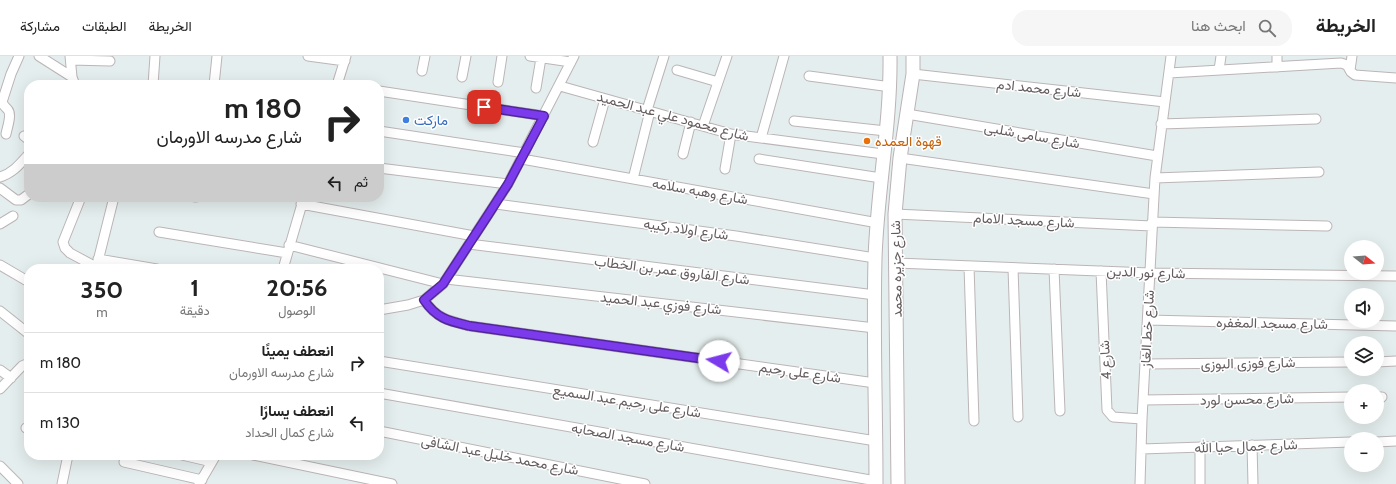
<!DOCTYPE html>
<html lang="ar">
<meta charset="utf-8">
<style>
:root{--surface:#fff;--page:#f6f6f6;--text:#222;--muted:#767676;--line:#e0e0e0}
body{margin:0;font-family:Cabin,Vazirmatn,sans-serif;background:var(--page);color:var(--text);direction:rtl;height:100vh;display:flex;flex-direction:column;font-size:15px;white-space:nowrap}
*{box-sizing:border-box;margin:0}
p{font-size:13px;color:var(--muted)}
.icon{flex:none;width:22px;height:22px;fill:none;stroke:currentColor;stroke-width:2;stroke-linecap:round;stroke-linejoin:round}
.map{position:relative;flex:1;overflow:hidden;direction:ltr}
.details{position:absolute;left:24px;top:208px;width:360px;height:196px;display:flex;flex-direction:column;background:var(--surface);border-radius:16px;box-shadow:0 4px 16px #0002;direction:rtl}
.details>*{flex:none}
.banner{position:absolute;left:24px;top:24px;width:360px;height:122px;border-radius:16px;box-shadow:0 4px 16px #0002;direction:rtl;background:#fff;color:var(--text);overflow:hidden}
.needle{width:26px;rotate:107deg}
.controls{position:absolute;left:1344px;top:184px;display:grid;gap:8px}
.controls a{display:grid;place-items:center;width:40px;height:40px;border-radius:50%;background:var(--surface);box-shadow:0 4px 16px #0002;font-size:20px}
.pin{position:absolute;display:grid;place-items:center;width:34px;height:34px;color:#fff;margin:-17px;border-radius:8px;box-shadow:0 2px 6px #0006}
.me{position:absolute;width:44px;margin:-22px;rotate:278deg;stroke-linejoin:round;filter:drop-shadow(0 0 3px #0008)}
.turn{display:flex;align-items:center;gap:14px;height:84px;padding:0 16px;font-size:18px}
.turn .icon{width:52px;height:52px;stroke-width:2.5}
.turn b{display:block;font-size:28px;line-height:34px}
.then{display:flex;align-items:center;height:38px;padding:0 16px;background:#0003;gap:8px;font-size:15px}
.eta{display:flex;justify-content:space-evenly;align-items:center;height:68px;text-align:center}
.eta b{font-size:24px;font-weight:700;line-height:28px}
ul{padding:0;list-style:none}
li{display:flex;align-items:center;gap:12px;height:60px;padding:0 16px;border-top:1px solid var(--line)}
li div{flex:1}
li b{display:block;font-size:15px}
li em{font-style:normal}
header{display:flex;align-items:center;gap:24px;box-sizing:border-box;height:56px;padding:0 20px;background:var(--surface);border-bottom:1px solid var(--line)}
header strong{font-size:19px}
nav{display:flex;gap:22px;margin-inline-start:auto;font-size:14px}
.search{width:280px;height:36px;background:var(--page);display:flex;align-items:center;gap:10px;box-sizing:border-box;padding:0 14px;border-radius:16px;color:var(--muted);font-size:15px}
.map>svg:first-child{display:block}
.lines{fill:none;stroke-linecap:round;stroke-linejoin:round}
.street-casing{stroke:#bbb5b6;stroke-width:11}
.secondary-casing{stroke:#bbb3b5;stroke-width:15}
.street{stroke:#fff;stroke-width:9}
.secondary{stroke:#fff;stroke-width:13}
.route-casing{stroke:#51269a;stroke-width:10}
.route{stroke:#7c3aed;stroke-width:7}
.shop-dot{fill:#3f7fe0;stroke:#fff;stroke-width:1.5}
.food-dot{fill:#e8710a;stroke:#fff;stroke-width:1.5}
.labels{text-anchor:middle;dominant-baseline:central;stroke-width:3;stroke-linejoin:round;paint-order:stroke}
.street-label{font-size:14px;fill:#645c5e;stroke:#fff}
.shop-label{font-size:14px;fill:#366cbe;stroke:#fff;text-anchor:start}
.food-label{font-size:14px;fill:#c56008;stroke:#fff;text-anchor:start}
</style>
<header>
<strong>الخريطة</strong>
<div class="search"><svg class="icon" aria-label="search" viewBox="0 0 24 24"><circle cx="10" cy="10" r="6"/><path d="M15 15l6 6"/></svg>ابحث هنا</div>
<nav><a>الخريطة</a><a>الطبقات</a><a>مشاركة</a></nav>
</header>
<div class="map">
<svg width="1396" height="428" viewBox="0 0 1396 428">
<rect width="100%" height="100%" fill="#e5eeee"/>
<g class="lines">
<g class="street-casing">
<path id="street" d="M39,0l33,21
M70,0l2,21 3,8
M308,0l37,5
M530,0l41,6
M71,4l39,1
M1277,11v-11
M677,14l41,12
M1219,14l2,-14
M1350,14l2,-14
M422,15l3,-15
M1169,17l172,-10 6,2 4,7 4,3 41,3
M913,18l252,28
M809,20l82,11
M462,21l4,-21
M498,26l4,-26
M153,29l2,-29
M214,29l3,-29
M337,29l9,-29
M560,30l171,48 152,20
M536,32l5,-30
M379,35l165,25
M647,54l17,-54
M907,58l250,42
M794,65l92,10
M1161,68l155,-5
M703,70l24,-70
M379,75l146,22
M6,78c1,-6 6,-19 2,-24 -2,-3 -4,-3 -6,-8l9,-28 8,-18
M24,80l5,4
M761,82l23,-82
M593,86l12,-43
M683,98l8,-32
M900,102l254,36
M522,103l356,64
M759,103l122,19
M379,112l129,16
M725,113l6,-35
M0,121c13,-4 20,-13 29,-23
M1155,122l164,-6
M633,123l17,-68
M0,132l16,12h5l8,-6
M81,141l-18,45 2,6 5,5 26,14
M195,141h1
M301,148l173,32
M496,148l240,32 139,22
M895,158l257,12
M1152,166l175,4
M0,168l13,-8
M159,176l128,21
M469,188l406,51
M289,189l154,39
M98,203l59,10
M896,207l254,10 246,3
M0,209l29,17
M969,210l5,155
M1013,212l5,149
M96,213l18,-72
M283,213l21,-72
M1054,213l6,142
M1101,215l6,139 6,7 29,2
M446,223l429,49
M424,244c13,19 25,21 46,26l405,57
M379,254l29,-5 16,-5 19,-16 65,-100 66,-128
M0,255l29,23
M1148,264l248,6
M379,305l497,80
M1377,306l19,-1
M1145,308l206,-2
M0,314l11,8
M0,333l22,-23 7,-3
M379,337l497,88
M1377,341h5
M1143,344l208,-3
M26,372l3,-1
M379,375l266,53
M1377,386l19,-1
M1252,389l1,39
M1141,393l210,-7
M182,399l30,7
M253,399l139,29
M124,406l78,18
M0,410l18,18
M62,428l6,-29
M199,428l17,-29
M1140,428l2,-65 13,-241 16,-122
M1200,428v-37"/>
</g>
<g class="secondary-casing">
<path id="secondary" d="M876,428c0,-75 -3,-150 -1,-225 2,-68 16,-135 15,-203
M898,428l-3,-270 5,-56 13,-84v-18"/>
</g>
<use href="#street" class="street"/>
<use href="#secondary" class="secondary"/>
</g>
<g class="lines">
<g class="route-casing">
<path id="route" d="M484,51l60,9 -36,68 -20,31 -45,69 -19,16c13,19 25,21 46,26l249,35"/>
</g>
<use href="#route" class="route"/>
</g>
<circle class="shop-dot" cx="406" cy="64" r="4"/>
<circle class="food-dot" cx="867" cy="85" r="4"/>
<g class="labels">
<g class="street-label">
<text transform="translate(1039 32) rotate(6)">شارع محمد ادم</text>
<text transform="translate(673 60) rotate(15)">شارع محمود علي عبد الحميد</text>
<text transform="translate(1032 79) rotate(10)">شارع سامى شلبى</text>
<text transform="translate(700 135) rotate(10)">شارع وهبه سلامه</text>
<text transform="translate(1024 164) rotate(3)">شارع مسجد الامام</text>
<text transform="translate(686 173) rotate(8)">شارع اولاد ركيبه</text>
<text transform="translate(896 213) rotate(-91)">شارع جزيره محمد</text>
<text transform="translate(672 214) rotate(7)">شارع الفاروق عمر بن الخطاب</text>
<text transform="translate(1146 216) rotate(2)">شارع نور الدين</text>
<text transform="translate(661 247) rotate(6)">شارع فوزي عبد الحميد</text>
<text transform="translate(1272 267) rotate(1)">شارع مسجد المغفره</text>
<text transform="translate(1147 273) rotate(-87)">شارع خط الغاز</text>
<text transform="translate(1105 304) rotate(-93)">شارع 4</text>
<text transform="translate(1248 307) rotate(-1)">شارع فوزى البوزى</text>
<text transform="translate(800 316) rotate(8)">شارع على رحيم</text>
<text transform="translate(1247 343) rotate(-1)">شارع محسن لورد</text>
<text transform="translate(627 345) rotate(9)">شارع على رحيم عبد السميع</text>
<text transform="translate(628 381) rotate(10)">شارع مسجد الصحابه</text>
<text transform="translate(1246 390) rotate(-2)">شارع جمال حيا الله</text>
<text transform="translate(500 399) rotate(11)">شارع محمد خليل عبد الشافى</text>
</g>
<g class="shop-label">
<text x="414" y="64">ماركت</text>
</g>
<g class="food-label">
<text x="875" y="85">قهوة العمده</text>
</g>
</g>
</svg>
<div class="controls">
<a><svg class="needle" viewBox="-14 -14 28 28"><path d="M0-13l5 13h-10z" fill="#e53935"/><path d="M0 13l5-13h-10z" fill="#767676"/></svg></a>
<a><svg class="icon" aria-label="sound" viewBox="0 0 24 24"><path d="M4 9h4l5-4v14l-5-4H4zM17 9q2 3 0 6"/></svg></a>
<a><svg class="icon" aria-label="layers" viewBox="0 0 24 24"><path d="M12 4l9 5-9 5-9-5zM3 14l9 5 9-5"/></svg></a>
<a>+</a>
<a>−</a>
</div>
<div class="pin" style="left:484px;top:51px;background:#d93025"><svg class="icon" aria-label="arrive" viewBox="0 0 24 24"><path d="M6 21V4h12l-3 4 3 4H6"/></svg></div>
<svg class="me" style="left:719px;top:305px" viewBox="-20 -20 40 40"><circle r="19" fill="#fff"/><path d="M0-13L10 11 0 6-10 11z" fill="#7c3aed"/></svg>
<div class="banner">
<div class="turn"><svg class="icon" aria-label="right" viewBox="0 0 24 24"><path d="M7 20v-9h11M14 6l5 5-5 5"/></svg><div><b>180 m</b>شارع مدرسه الاورمان</div></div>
<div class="then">ثم<svg class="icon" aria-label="left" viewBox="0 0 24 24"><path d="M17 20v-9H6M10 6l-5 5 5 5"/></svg></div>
</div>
<section class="details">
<div class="eta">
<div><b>20:56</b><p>الوصول</p></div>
<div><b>1</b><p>دقيقة</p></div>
<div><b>350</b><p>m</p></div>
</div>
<ul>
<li><svg class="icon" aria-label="right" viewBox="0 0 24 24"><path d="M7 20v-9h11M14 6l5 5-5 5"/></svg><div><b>انعطف يمينًا</b><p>شارع مدرسه الاورمان</p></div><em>180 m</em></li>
<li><svg class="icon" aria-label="left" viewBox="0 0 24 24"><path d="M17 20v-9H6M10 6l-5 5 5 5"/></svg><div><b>انعطف يسارًا</b><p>شارع كمال الحداد</p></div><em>130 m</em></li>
</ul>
</section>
</div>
